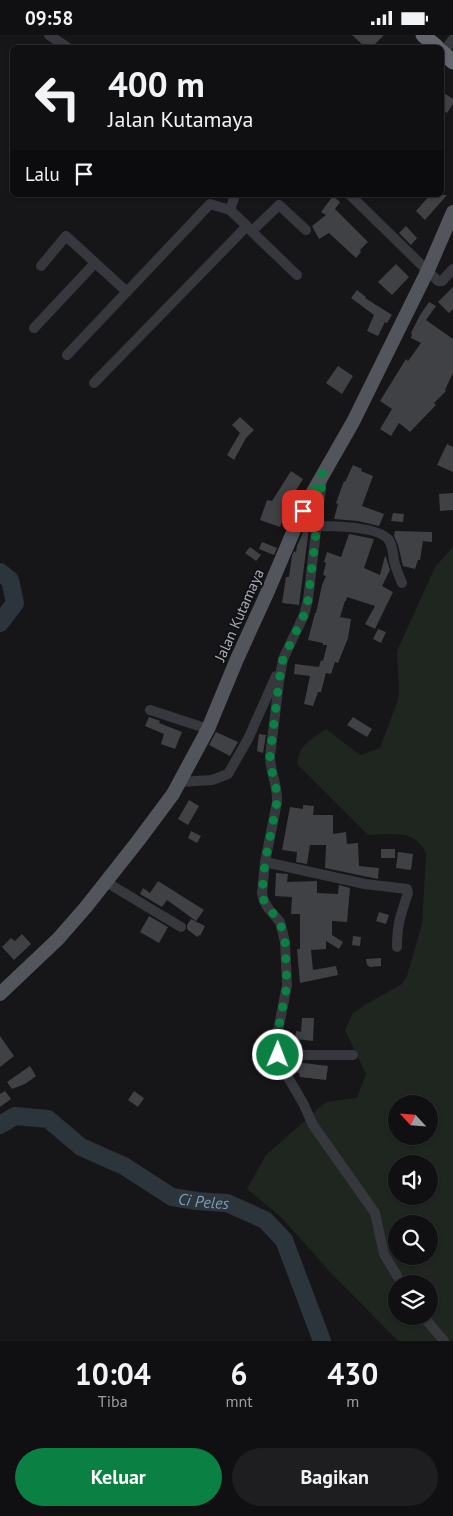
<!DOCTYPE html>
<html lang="id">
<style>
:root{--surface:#101012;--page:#1e1e20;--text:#f1f3f6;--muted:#9c9d9f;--line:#303032;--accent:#0b8043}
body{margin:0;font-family:"PT Sans",sans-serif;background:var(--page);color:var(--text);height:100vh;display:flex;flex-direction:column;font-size:19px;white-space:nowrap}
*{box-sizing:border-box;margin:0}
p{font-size:16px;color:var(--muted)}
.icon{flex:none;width:28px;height:28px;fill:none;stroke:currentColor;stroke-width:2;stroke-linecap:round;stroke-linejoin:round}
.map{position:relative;height:1306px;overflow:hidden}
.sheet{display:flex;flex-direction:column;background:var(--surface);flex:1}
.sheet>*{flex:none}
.banner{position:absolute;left:10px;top:10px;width:434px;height:152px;border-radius:8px;box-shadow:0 1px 4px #0004,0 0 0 1px var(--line);background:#101012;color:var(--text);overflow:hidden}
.needle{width:32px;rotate:296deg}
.fabs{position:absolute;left:388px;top:1060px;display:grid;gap:10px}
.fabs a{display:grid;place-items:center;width:50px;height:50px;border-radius:50%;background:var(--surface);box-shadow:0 1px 4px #0004,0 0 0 1px var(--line);font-size:25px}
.pin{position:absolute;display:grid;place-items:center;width:42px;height:42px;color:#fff;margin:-21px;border-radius:10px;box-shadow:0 2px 8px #0006}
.me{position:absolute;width:55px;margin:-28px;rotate:1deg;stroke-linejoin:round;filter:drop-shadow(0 0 4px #0008)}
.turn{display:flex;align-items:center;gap:18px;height:105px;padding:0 15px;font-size:22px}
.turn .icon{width:65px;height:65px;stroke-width:2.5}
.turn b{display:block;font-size:35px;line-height:42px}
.then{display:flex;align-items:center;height:48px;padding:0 15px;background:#0003;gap:10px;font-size:19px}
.eta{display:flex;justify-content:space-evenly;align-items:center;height:85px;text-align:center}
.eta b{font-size:30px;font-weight:700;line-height:35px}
.primary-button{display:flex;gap:10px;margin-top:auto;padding:10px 15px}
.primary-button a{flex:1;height:58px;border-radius:30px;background:var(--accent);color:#fff;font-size:20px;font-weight:700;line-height:58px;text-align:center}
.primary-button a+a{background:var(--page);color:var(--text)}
.status{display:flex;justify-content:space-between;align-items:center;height:35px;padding:0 25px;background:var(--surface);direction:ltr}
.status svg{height:14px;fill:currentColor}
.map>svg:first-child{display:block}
.green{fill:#1e261f;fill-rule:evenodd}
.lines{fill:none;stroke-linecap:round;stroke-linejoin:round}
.river{stroke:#2c353c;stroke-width:18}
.building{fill:#404145}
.minor{stroke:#37383d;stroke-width:10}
.major{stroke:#53555c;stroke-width:14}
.highway{stroke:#63666e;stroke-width:15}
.route{stroke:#0b8043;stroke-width:9;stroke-dasharray:0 16.2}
.labels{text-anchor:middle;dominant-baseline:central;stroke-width:4;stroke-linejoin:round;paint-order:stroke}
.street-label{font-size:15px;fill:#a8adb8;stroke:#111113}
.water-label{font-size:16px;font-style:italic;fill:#7f9bb3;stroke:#111113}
</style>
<div class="status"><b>09:58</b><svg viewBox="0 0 49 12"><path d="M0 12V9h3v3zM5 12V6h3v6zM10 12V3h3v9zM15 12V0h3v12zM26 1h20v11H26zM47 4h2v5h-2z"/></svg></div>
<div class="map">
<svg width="453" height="1306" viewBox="0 0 453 1306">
<rect width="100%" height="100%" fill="#161618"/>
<path class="green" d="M453,512v794h-55l-67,-68 -50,-56 -34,-28 19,-34 60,-53 31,-4 9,-24 -21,-44 8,-17 15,-10 34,-19 5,-8 15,-52 4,-70c-9,-25 -36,-20 -58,-19l-71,-71c3,-21 13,-23 29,-35l34,26 20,-7 18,-48 1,-9 -2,-40 38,-84zM396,1069h33v32h-33zM396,1129h33v32h-33zM396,1189h33v32h-33zM396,1249h33v32h-33z"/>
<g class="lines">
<g class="river">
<path d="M0,537l10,8 5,23 -15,20"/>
<path id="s1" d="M0,1090l15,-9 33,3 33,28 43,19 48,31 25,4 30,2 38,17 19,20 38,101"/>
</g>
</g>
<path class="building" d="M352,0h32l-12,12h-7z
M441,56l12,8v5l-6,9 -6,-4z
M430,160h17l-22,25 -9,-9z
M333,161l7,6 -5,7 33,33 -8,8 1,2 -5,6 -27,-25 -10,6 -7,-13 14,-11 -5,-3z
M406,191l11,12 -6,7 -12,-12z
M396,229l13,13 -17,18 -14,-13z
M453,252v22l-4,4 -11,-11z
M357,255l9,7 -1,1 27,17 -5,8 -2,-1 -7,14 -11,-5 7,-16 -23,-17z
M429,267l7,4 -10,14 27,19v34l-8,17 1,1 -12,12 2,2 -26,27 -11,-9 -8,13 -11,-7 12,-20 -12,-8 26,-42 2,2 13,-18 -10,-5 1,-4 -1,-1 9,-18z
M338,331l15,10 -11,18 -16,-11z
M240,382l14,13 -8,8 -12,22 -7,-5 13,-22 -8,-8z
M447,409l6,3v25l-16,-7z
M353,430l9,4 -1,2 12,5 -11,30 22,8 -5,12 -21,-5 -24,-2 4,-15 -2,-1 8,-22 1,1z
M291,436l12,8 -13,21 -10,27 -20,-7 7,-20 5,1z
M453,458v17l-13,1 -1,-17z
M393,478l11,1 -1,8 -12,-1z
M308,486h2l-11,84 -17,-2 4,-26h3l3,-21 2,-5 2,1 1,-6z
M395,496l37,1v10l-9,-1 -3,19h-2l-3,9 -12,-3 -5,-21 -4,-9z
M349,499l25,5 -10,29 16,7 5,-19 1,1 4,13 -8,16 11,6 -18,37 -10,-5 10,-18 -28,-9 -1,4h-1l-5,16 11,2 -3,19 -10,25 -3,-1 -4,12 -5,-1 -5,19h-3l-5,14 -9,-2 6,-28 -16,-2 1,-10 24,3 2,-7 2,1 4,-16h-4v-2l-15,-3 7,-27h1l6,-28 4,-9 -3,-1 3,-12 -2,-1 3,-10 14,5z
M262,507l15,6 -3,7 -15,-6z
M250,512l11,8 -5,6 -11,-8z
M378,594l8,3 -5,11 -8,-4z
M149,682l11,4 -1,2 23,9 -7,17 -14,-5 3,-10 -19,-8z
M353,682l19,12 -5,8 -20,-12z
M216,697l22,10 -8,14 -21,-11z
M259,699l7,1 -3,18 -6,-2z
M189,765l10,6 -11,19 -10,-6z
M303,770l11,1 -1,9h20v19l13,-2 1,12 11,-1 1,23 20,2 -1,11 -53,-11 1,-23h-16l-3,19 -11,-2 1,-10 -15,-2 8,-43 13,2z
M191,796l10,5 -4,7 -9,-5z
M381,814h14v9h-14z
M398,817l15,2 -2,16 -15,-2z
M276,838l12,1 -1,8 30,-1v12l21,1 1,-9 11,3 -3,34 -15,-1v14l11,7 -4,7 -13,-8v8l-15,1 2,20 23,-4 2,9 -38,8 -3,-34h3v-35h-9l1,-17 -17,-1z
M158,846l46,29 -8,11 -29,-21 -5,7 -22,-13 3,-6 7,5z
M379,877l10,3 -3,9 -10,-3z
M149,881l19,11 -9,16 -19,-11z
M191,884l14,7 -5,10 -1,-1 -2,2 -10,-8v-4z
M22,899l9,10 -17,16 -12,-13 9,-9 4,3z
M353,901l8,1 -1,9 -8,-1z
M381,923v8l-11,1 -3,-2 -1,-6z
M302,983h12l-1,23 -18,-2 1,-8 5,1z
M0,1001l14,20 -14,11z
M296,1027l32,4 -2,14 -26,-3 -1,-4 -6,-2 -5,-7z
M30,1031l6,10 -11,8 -13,5 -5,-7z
M5,1056l6,8 -11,8v-13z
M134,1056l10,7 -6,9 -10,-7z"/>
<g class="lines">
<path class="minor" d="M49,0l18,12
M443,18l10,-14
M350,160l88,86h4l11,-12
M247,192l50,48
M252,196l27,-26 27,25
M41,231l25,-30 61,56
M34,293l61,-65
M67,320l143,-151 20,6 5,-15
M94,348l153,-157 -17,-16
M322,444l-14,121 -4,15 -21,44 -4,23 -9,74c0,16 8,30 7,46l-12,60 -3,31 2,8 4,7 12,14 5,20 2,43 -10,51 1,19 4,12 21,36 10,22 62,88 9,41 18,30
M317,491c15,0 66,0 73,16 3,6 3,13 4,19 2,8 5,15 8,22
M150,675l58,19
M180,747l32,-2 16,-6 20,-35 28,-63
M265,827l100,22 42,5 1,4c-7,21 -11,30 -11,54
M106,847l75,45
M278,1020h75
M423,1281l21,25"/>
<path class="major" d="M0,959l58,-55 28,-32 52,-66 35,-47 35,-65 29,-70 31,-68 29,-68 12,-24 44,-77 75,-152 25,-58"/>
<path class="highway" d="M423,0l14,12
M441,16l12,11"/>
</g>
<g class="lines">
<path class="route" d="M278,1020l-1,-19 10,-51 -2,-44 -5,-19 -12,-15 -4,-6 -2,-8 3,-31 12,-60c1,-16 -7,-30 -7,-46l9,-74 4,-23 21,-44 4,-15 15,-127 -20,38"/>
</g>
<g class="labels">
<g class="street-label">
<text transform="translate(239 580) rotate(-66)">Jalan Kutamaya</text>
</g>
<g class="water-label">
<text stroke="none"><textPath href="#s1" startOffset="230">Ci Peles</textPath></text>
</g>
</g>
</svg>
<div class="fabs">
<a><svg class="needle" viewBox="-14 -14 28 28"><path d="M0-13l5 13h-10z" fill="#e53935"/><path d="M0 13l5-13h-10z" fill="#9c9d9f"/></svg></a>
<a><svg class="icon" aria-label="sound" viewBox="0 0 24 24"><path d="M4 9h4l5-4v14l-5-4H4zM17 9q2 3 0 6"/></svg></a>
<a><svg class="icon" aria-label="search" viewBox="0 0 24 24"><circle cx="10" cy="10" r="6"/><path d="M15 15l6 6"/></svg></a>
<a><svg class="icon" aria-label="layers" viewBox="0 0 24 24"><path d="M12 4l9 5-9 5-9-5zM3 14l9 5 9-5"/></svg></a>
</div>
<div class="pin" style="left:303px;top:476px;background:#d93025"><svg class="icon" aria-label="arrive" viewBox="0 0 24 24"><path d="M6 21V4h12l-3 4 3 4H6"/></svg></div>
<svg class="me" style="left:278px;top:1020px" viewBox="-20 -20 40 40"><circle r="17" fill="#0b8043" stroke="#fff" stroke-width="3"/><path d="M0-11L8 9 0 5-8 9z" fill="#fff"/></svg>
<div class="banner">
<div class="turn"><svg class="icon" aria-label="left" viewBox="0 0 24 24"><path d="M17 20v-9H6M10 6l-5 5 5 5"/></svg><div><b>400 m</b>Jalan Kutamaya</div></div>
<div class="then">Lalu<svg class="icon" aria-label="arrive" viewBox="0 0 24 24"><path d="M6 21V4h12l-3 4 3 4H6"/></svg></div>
</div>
</div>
<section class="sheet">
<div class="eta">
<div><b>10:04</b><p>Tiba</p></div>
<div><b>6</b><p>mnt</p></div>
<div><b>430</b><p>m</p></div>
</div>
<div class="primary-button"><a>Keluar</a><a>Bagikan</a></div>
</section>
